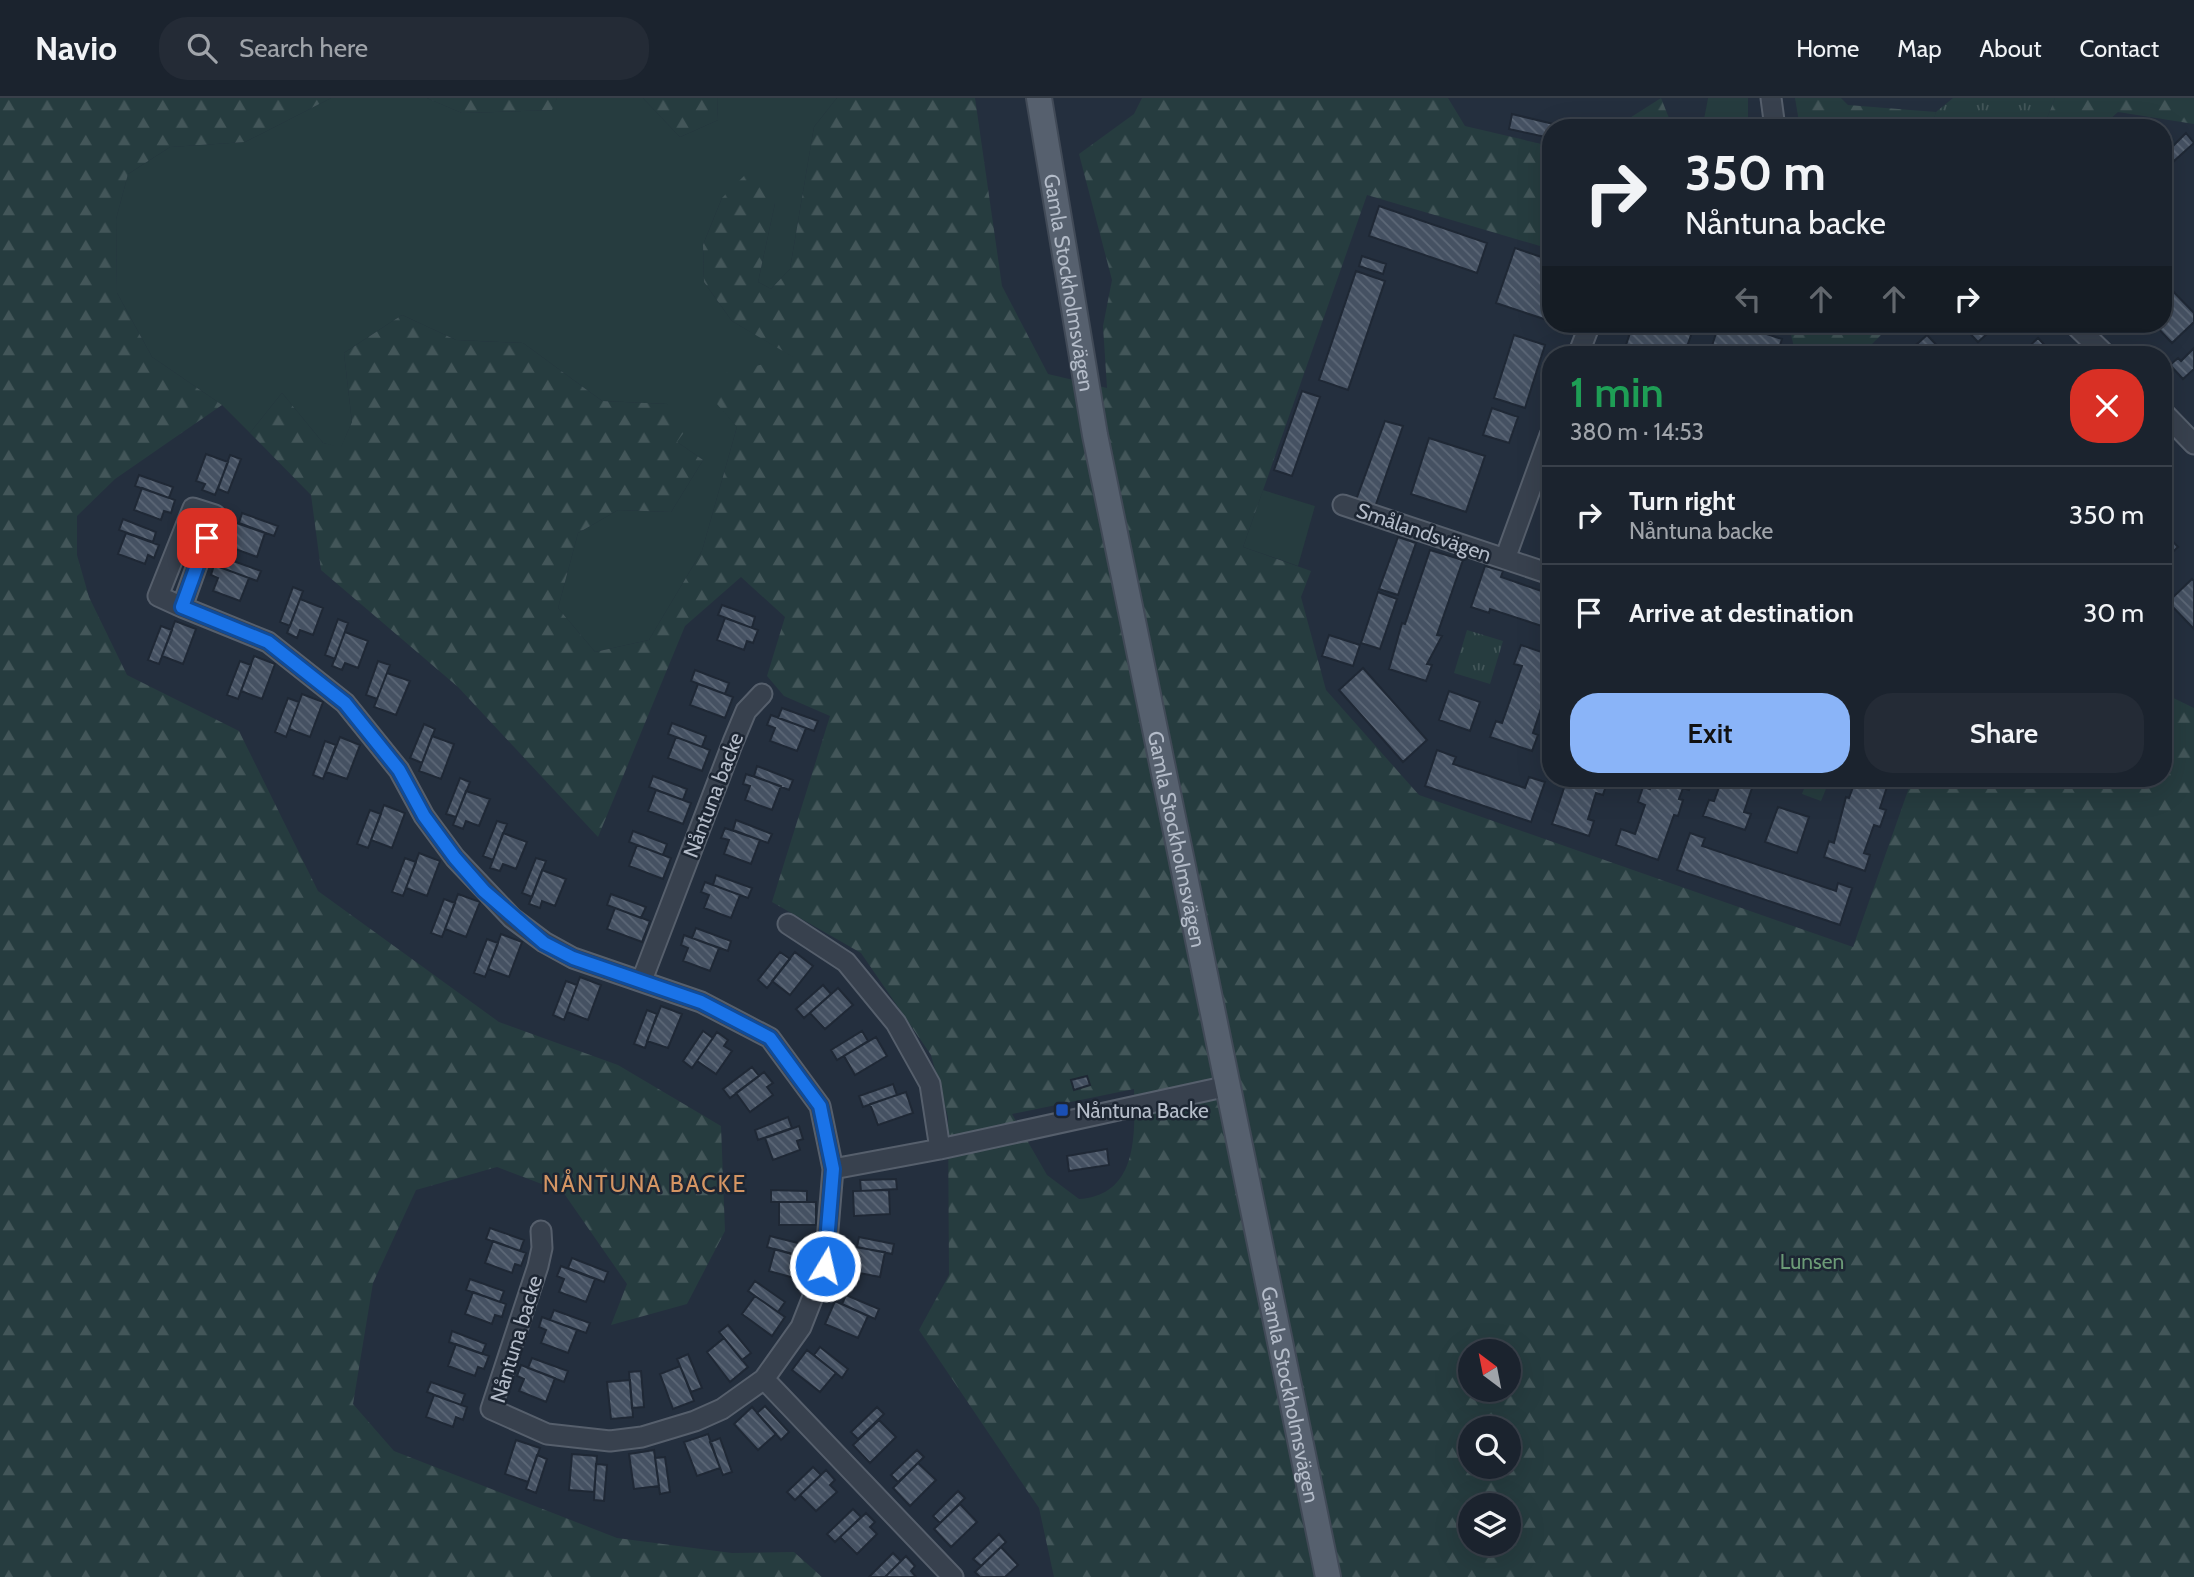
<!DOCTYPE html>
<meta charset="utf-8">
<style>
:root{--surface:#1b232e;--page:#242b36;--text:#f1f3f6;--muted:#a0a4aa;--line:#39404a;--accent:#8ab4f8}
body{margin:0;font-family:Cabin,sans-serif;background:var(--page);color:var(--text);height:100vh;display:flex;flex-direction:column;font-size:26px;white-space:nowrap}
*{box-sizing:border-box;margin:0}
p{font-size:23px;color:var(--muted)}
.icon{flex:none;width:38px;height:38px;fill:none;stroke:currentColor;stroke-width:2;stroke-linecap:round;stroke-linejoin:round}
.map{position:relative;flex:1;overflow:hidden}
.sheet{position:absolute;left:1542px;top:248px;width:630px;height:441px;display:flex;flex-direction:column;background:var(--surface);border-radius:28px;box-shadow:0 7px 28px #0002,0 0 0 2px var(--line)}
.sheet>*{flex:none}
.top-card{position:absolute;left:1542px;top:21px;width:630px;height:214px;border-radius:28px;box-shadow:0 7px 28px #0002,0 0 0 2px var(--line);background:#1b232e;color:var(--text);overflow:hidden}
.needle{width:46px;rotate:328deg}
.buttons{position:absolute;left:1458px;top:1241px;display:grid;gap:14px}
.buttons a{display:grid;place-items:center;width:63px;height:63px;border-radius:50%;background:var(--surface);box-shadow:0 7px 28px #0002,0 0 0 2px var(--line);font-size:35px}
.pin{position:absolute;display:grid;place-items:center;width:60px;height:60px;color:#fff;margin:-30px;border-radius:14px;box-shadow:0 4px 10px #0006}
.me{position:absolute;width:77px;margin:-38px;rotate:9deg;stroke-linejoin:round;filter:drop-shadow(0 0 5px #0008)}
.turn{display:flex;align-items:center;gap:24px;height:147px;padding:0 28px;font-size:32px}
.turn .icon{width:91px;height:91px;stroke-width:2.5}
.turn b{display:block;font-size:49px;line-height:60px}
.lanes{display:flex;align-items:center;height:66px;padding:0 28px;background:#0003;justify-content:center;gap:35px;direction:ltr}
.lanes .off{opacity:.35}
.round{display:grid;place-items:center;flex:none;width:74px;height:74px;border-radius:28px;background:var(--page)}
.headline{display:flex;align-items:center;justify-content:space-between;height:119px;padding:0 28px}
h1{font-size:42px;font-weight:600;line-height:52px;color:#1e9e55}
.action{display:flex;gap:14px;margin-top:auto;padding:14px 28px}
.action a{flex:1;height:80px;border-radius:28px;background:var(--accent);color:#111;font-size:28px;font-weight:600;line-height:80px;text-align:center}
.action a+a{background:var(--page);color:var(--text)}
ul{padding:0;list-style:none}
li{display:flex;align-items:center;gap:21px;height:98px;padding:0 28px;border-top:2px solid var(--line)}
li div{flex:1}
li b{display:block;font-size:26px}
li em{font-style:normal}
header{display:flex;align-items:center;gap:42px;box-sizing:border-box;height:98px;padding:0 35px;background:var(--surface);border-bottom:2px solid var(--line)}
header strong{font-size:33px}
nav{display:flex;gap:38px;margin-inline-start:auto;font-size:24px}
.search{width:490px;height:63px;background:var(--page);display:flex;align-items:center;gap:18px;box-sizing:border-box;padding:0 24px;border-radius:28px;color:var(--muted);font-size:26px}
.map>svg:first-child{display:block}
.green{fill:#263c3f}
.forest{fill:url(#forest-firs);fill-rule:evenodd}
.park{fill:url(#park-tufts)}
.building{fill:url(#building-back-hatch);stroke:#1f2835;stroke-width:2}
.lines{fill:none;stroke-linecap:round;stroke-linejoin:round}
.minor-casing{stroke:#565f6c;stroke-width:23}
.major-casing{stroke:#414a57;stroke-width:28}
.minor{stroke:#38414e;stroke-width:19}
.major{stroke:#56606e;stroke-width:24}
.route-casing{stroke:#114b97;stroke-width:18}
.route{stroke:#1a73e8;stroke-width:12}
.transit-dot{fill:#1a4fb4;stroke:#1d2633;stroke-width:2.5}
.labels{text-anchor:middle;dominant-baseline:central;stroke-width:5;stroke-linejoin:round;paint-order:stroke}
.street-label{font-size:21px;fill:#b4bcc9;stroke:#1d2633}
.poi-label{font-size:21px;fill:#b4bcc9;stroke:#1d2633;text-anchor:start}
.park-label{font-size:21px;fill:#6b9a76;stroke:#1d2633}
.neighbourhood-label{font-size:23px;letter-spacing:2px;fill:#d59563;stroke:#1d2633}
</style>
<header>
<strong>Navio</strong>
<div class="search"><svg class="icon" aria-label="search" viewBox="0 0 24 24"><circle cx="10" cy="10" r="6"/><path d="M15 15l6 6"/></svg>Search here</div>
<nav><a>Home</a><a>Map</a><a>About</a><a>Contact</a></nav>
</header>
<div class="map">
<svg width="2194" height="1479" viewBox="0 0 2194 1479">
<defs>
<pattern id="forest-firs" width="22" height="20" patternUnits="userSpaceOnUse" patternTransform="scale(1.75)"><rect width="22" height="20" fill="#263c3f"/><path d="M5 1l3.5 6h-7zM16 11l3.5 6h-7z" fill="#435659"/></pattern>
<pattern id="park-tufts" width="24" height="20" patternUnits="userSpaceOnUse" patternTransform="scale(1.75)"><rect width="24" height="20" fill="#263c3f"/><path d="M3 7l-1-3M5 7V3M7 7l1-3M15 17l-1-3M17 17v-4M19 17l1-3" fill="none" stroke="#435659"/></pattern>
<pattern id="building-back-hatch" width="6" height="6" patternUnits="userSpaceOnUse" patternTransform="scale(1.75)"><rect width="6" height="6" fill="#455162"/><path d="M-1 5l2 2M0 0l6 6M5-1l2 2" fill="none" stroke="#5d6877"/></pattern>
</defs>
<rect width="100%" height="100%" fill="#242f3e"/>
<path class="green" d="M331,0h96l35,15 89,-3 6,-12h86l37,39 38,-17 -1,-22h120l-23,29 -24,142 -19,20 -13,-7 17,-79 -53,-5 -19,47 1,37 28,39 62,36 -76,47 19,23 -35,124 -53,89 -54,12 -37,-44 20,-75 40,-23 53,2 32,-52 -26,-18 -10,-38 -65,-3 -79,-58 -67,-3 -54,-25 -58,38 8,69 -11,26 -18,-5 -41,-50 -32,40 -28,-28 -70,-48 -35,-64 -1,-74 12,-45 42,-27 75,-5z
M1708,0h40v30h-40l-4,-9z
M1263,392l52,16 -17,60 -55,-19z"/>
<path class="forest" d="M0,0h331l-86,44 -75,5 -42,27 -12,45 1,74 35,64 70,48 -107,74 -38,37v39l12,42 38,78 112,56 79,160 181,131 119,43 103,61 4,105 -38,73 -76,21 16,-41 -64,-92 -66,-25 -81,23 -43,93 -20,121 41,47 223,87 115,15 62,-1 28,25h-822z
M427,0h130l-5,12 -90,3z
M643,0h74l1,22 -38,17z
M837,0h138l27,188 46,88 59,14 -4,-62 9,-46 -33,-126 55,-40 8,-16h306l17,28 85,20v103l-183,-54 -124,352 68,24 -10,26 25,93 93,105 434,152 59,-168h251v-86l31,15v869h-1140l-15,-69 -120,-178 30,-55 -1,-158 -17,-62 -70,-102 -89,-51 58,-186 -46,-20 -17,-20 18,-59 -44,-40 -56,49 -87,211 -140,-150 -137,-117 -10,-75 -61,-62 32,-40 41,50 18,4 11,-25 -8,-69 58,-38 54,25 67,3 79,58 65,3 21,23 -11,15 26,18 -32,52 -53,-2 -40,23 -20,75 37,44 54,-12 53,-89 35,-124 -20,-23 5,-30 71,-17 -61,-36 -28,-39 -1,-37 19,-47 32,-32 21,37 -17,79 13,7 19,-20 24,-142zM1134,991c1,46 4,106 -55,110l-32,-24 -35,-61zM1470,1253h38v39h-38zM1470,1330h38v38h-38zM1470,1407h38v39h-38z
M1661,0l12,30h-59z
M1795,0h46l7,7 88,7 -5,16h-131z
M2055,0h139v26l-76,-12 -18,16h-57z
M1769,226h123l-31,31h-65l-6,-24z"/>
<path class="park" d="M1953,0h102l-12,30h-112l5,-16z
M1467,532l36,11 -13,43 -36,-11z
M1787,681h43l-9,22 -19,-7 3,-8z"/>
<path class="building" d="M1512,16l58,14h-20v10l-41,-9z
M2186,35l8,10 -20,18 -8,-8z
M1379,108l108,37 -10,30 -108,-37z
M1515,150l35,12v61l-54,-18z
M1362,158l24,8 -3,10 -24,-8z
M1356,173l29,10 -37,109 -29,-10z
M2163,183l31,32v9l-22,21 -18,-19h9z
M1633,226h62l-11,31h-29l-29,-10z
M1719,226h17l46,15 -5,16h-48l-18,-6z
M1961,226h37l-20,18z
M1514,237l31,10 -20,63 -31,-10z
M1927,237l19,20h-41z
M2038,240l16,17h-34z
M2194,250v21l-11,10 -13,-14 8,-7 3,3z
M1302,293l18,6 -28,79 -18,-6z
M1492,310l26,9 -9,26 -26,-8z
M1385,323l18,5 -28,81 -19,-7z
M1429,340l56,18 -19,56 -55,-18z
M206,356l22,8 -13,33 -13,-5 3,-6 -9,-3z
M230,357l11,4 -13,34 -10,-4z
M139,377l34,12 -4,11 -34,-12z
M142,390l33,12 -4,13 -7,-2 -3,9 -27,-10z
M242,415l36,13 -4,10 -35,-13z
M123,421l33,13 -3,10 -34,-12z
M231,423l34,12 -8,24 -27,-10 5,-14 -8,-2z
M2163,433l15,16 -15,14z
M126,435l33,12 -5,13 -6,-3 -3,9 -27,-10z
M1398,439l18,6 -18,52 -19,-6z
M1430,452l33,10 -26,75 5,1 -15,28 5,1 -6,16 -37,-12 13,-46 3,1z
M225,460l36,13 -4,10 -35,-13z
M214,467l35,13 -9,23 -27,-10 5,-13 -7,-3z
M1485,468l18,5 -2,6 49,17v41l-4,-2 2,-5 -58,-19 -1,4 -18,-6z
M2192,481l2,2v48l-26,-27z
M293,489l10,4 -13,35 -10,-4z
M1378,494l19,7 -17,50 -19,-6z
M300,501l23,9 -10,27 -13,-5 -3,8 -10,-5z
M722,507l33,12 -3,11 -34,-13z
M725,520l33,12 -5,13 -6,-2 -3,9 -27,-10z
M338,521l10,4 -13,36 -10,-4z
M175,523l21,8 -13,35 -21,-8z
M161,528l11,4 -13,34 -11,-4z
M345,534l23,9 -10,27 -13,-5 -3,7 -10,-4z
M1329,537l31,10 -7,21 -31,-10z
M1521,547l29,10v26l-17,52 5,2 -6,16 -42,-14 6,-16 6,2 20,-57 -8,-2z
M254,558l21,8 -13,35 -21,-8z
M240,563l11,4 -13,34 -11,-4z
M378,563l12,4 -13,34 -11,-4z
M1363,570l64,72 -24,22 -64,-72z
M695,572l34,13 -4,11 -34,-13z
M387,575l23,8 -14,34 -22,-8z
M698,586l35,13 -8,21 -35,-13z
M1449,593l31,11 -10,29 -31,-11z
M302,596l21,8 -13,35 -21,-8z
M288,600l11,4 -13,35 -11,-5z
M782,610l36,13 -4,10 -36,-13z
M771,617l35,13 -9,23 -27,-10 5,-13 -8,-3z
M672,625l34,13 -4,11 -34,-13z
M424,626l11,5 -13,34 -12,-5z
M432,638l22,8 -13,35 -22,-8z
M340,639l20,8 -13,34 -21,-7z
M676,639l34,13 -8,21 -34,-13z
M325,643l11,4 -13,34 -10,-4z
M1437,652l19,7 -3,7 72,24 4,-11 16,5 -14,40 -106,-36z
M757,668l36,14 -4,10 -35,-14z
M746,676l35,12 -9,24 -27,-10 5,-14 -7,-2z
M653,678l34,13 -4,11 -34,-13z
M460,680l10,4 -14,35 -10,-3z
M1563,681h45l-5,16 -7,-2 -8,26 6,2 -5,15 -37,-12 14,-42z
M1654,681h39l-4,11 -6,-2 -4,11 4,1 -5,16 -4,-1 -16,45 -42,-15 5,-16 14,5 10,-29 -7,-3 5,-15 7,2z
M1722,681h33l-11,33 7,2 -6,16 -42,-14 6,-16 5,1z
M1856,681h41l-1,4 -7,-2 -9,27 6,2 -6,17 -6,-2 -10,28 6,2 -5,16 -41,-14 5,-16 5,2 12,-46 3,1z
M656,692l35,13 -8,21 -35,-13z
M466,693l24,8 -11,27 -13,-5 -3,8 -10,-4z
M384,707l21,8 -13,35 -21,-8z
M1778,709l31,10 -12,36 -32,-11z
M370,712l11,4 -13,34 -11,-4z
M736,722l36,14 -4,9 -35,-13z
M497,723l10,3 -14,36 -10,-4z
M725,730l35,12 -9,24 -27,-10 5,-14 -8,-2z
M633,733l34,13 -4,11 -34,-13z
M503,735l24,9 -11,27 -13,-5 -3,7 -10,-3z
M1690,735l15,5 -3,8 134,45 2,-8 14,5 -12,37 -163,-55z
M637,747l34,13 -8,21 -34,-13z
M419,755l21,8 -13,35 -21,-8z
M405,760l11,4 -13,34 -11,-4z
M536,760l10,3 -14,36 -10,-4z
M542,772l24,9 -11,27 -13,-5 -2,7 -11,-4z
M716,777l36,13 -4,10 -35,-13z
M705,784l35,13 -9,23 -27,-10 5,-13 -8,-3z
M458,796l22,8 -14,35 -21,-8z
M611,796l35,13 -5,11 -34,-13z
M444,801l11,4 -13,34 -11,-4z
M615,810l35,13 -8,21 -35,-13z
M696,830l35,13 -3,10 -36,-13z
M501,836l21,8 -13,35 -21,-8z
M684,837l35,13 -9,23 -27,-10 5,-13 -7,-3z
M487,841l11,4 -13,34 -11,-4z
M780,854l10,7 -23,29 -9,-8z
M795,854l18,14 -23,29 -18,-14z
M580,879l21,8 -13,35 -21,-8z
M566,883l11,4 -13,35 -11,-5z
M823,887l8,9 -27,24 -8,-9z
M838,890l15,17 -28,24 -15,-16z
M661,908l21,8 -14,34 -21,-7z
M647,912l10,4 -12,34 -11,-4z
M703,933l10,7 -21,30 -9,-7z
M862,933l6,10 -31,19 -6,-10z
M717,934l11,8 -4,6 8,5 -16,23 -19,-13z
M876,939l11,19 -32,19 -11,-19z
M752,969l7,9 -29,22 -7,-9z
M764,974l9,11 -6,4 6,8 -23,17 -14,-19z
M1087,978l3,9 -16,5 -3,-10z
M893,986l4,11 -34,12 -4,-11z
M906,994l7,21 -35,12 -8,-21z
M788,1019l4,11 -34,12 -3,-10z
M799,1028l4,13 -6,2 3,9 -27,10 -8,-22z
M1107,1051l2,16 -40,6 -2,-15z
M896,1081l1,10 -36,2 -1,-11z
M771,1092l36,1v11h-36z
M889,1092l1,24 -36,2 -1,-25z
M779,1104h37v23h-37z
M490,1130l34,12 -4,11 -34,-12z
M770,1138l36,9 -4,12 -35,-10z
M859,1139l35,7 -2,10 -35,-7z
M493,1143l33,12 -5,13 -6,-2 -3,9 -27,-10z
M849,1148l36,6 -5,25 -36,-7z
M775,1151l36,10 -6,22 -36,-10z
M572,1160l36,14 -4,10 -36,-14z
M561,1168l34,13 -9,23 -27,-10 5,-13 -7,-3z
M470,1181l34,12 -4,11 -34,-12z
M755,1183l30,21 -7,10 -30,-21z
M473,1194l33,12 -4,13 -7,-2 -3,9 -27,-10z
M846,1197l33,14 -4,10 -33,-15z
M755,1198l30,21 -13,19 -30,-22z
M835,1203l33,15 -10,22 -33,-14z
M554,1212l36,13 -4,10 -36,-13z
M542,1219l35,13 -9,23 -27,-10 5,-13 -7,-3z
M728,1227l23,28 -9,7 -23,-28z
M452,1233l34,13 -4,10 -33,-12z
M724,1240l24,29 -18,15 -23,-30z
M456,1246l33,12 -5,13 -6,-2 -3,9 -27,-10z
M820,1249l28,22 -6,9 -28,-23z
M807,1252l29,23 -16,19 -28,-22z
M688,1256l14,34 -11,4 -14,-33z
M532,1260l36,13 -4,11 -36,-14z
M521,1267l34,13 -9,24 -27,-11 5,-12 -7,-3z
M680,1268l14,35 -21,8 -13,-35z
M641,1273l3,36 -12,1 -3,-36z
M630,1282l3,37 -22,2 -4,-37z
M431,1284l34,12 -4,11 -34,-13z
M434,1297l33,12 -4,13 -7,-3 -3,10 -27,-10z
M765,1308l24,26 -8,8 -24,-27z
M752,1309l24,27 -18,16 -24,-26z
M877,1309l7,7 -26,25 -7,-7z
M879,1322l17,17 -26,26 -17,-18z
M708,1336l12,34 -23,8 -13,-34z
M720,1340l12,34 -9,3 -13,-33z
M516,1342l24,8 -12,34 -23,-8z
M654,1352l5,36 -25,3 -5,-35z
M917,1352l7,7 -26,25 -7,-7z
M572,1356l25,2 -3,36 -25,-2z
M537,1357l10,4 -11,34 -10,-4z
M665,1359l5,35 -10,2 -5,-36z
M918,1365l18,17 -26,26 -17,-18z
M596,1366l11,1 -3,36 -10,-1z
M813,1369l8,8 -26,25 -8,-8z
M826,1372l9,10 -5,5 7,7 -21,19 -16,-16z
M958,1393l7,7 -25,25 -7,-7z
M960,1406l17,18 -26,25 -17,-18z
M853,1411l8,8 -26,25 -8,-8z
M866,1415l9,9 -5,5 7,7 -20,20 -17,-17z
M999,1436l7,8 -25,24 -8,-7z
M1001,1449l17,18 -13,12h-25l-5,-5z
M893,1455l8,8 -16,16h-16z
M906,1458l9,10 -4,5 5,6h-31z"/>
<g class="lines">
<g class="minor-casing">
<path id="minor" d="M1771,0l4,30
M2074,226l32,31
M1578,257l12,-31
M2163,314l31,32
M1343,407l207,69
M1505,461l45,-124
M182,509l-24,-11 35,-88 22,7 -33,92 86,35 77,61 54,67 25,46 31,42 57,60 32,24 29,16 128,44 69,36 50,68 13,63 -8,97 -24,61 -37,52 -42,30 -27,12 -53,16 -32,4 -63,-7 -56,-25 47,-143 4,-18 -1,-17
M788,826l58,38 50,61 34,61 10,65
M642,882l91,-238 13,-31 16,-17
M833,1071l107,-20 288,-63
M764,1281l189,198"/>
</g>
<g class="major-casing">
<g id="major">
<path id="s1" d="M1039,0l56,337 233,1142"/>
</g>
</g>
<use href="#minor" class="minor"/>
<use href="#major" class="major"/>
</g>
<g class="lines">
<g class="route-casing">
<path id="route" d="M207,440l-25,69 86,35 77,61 54,67 25,46 31,42 29,33 60,52 29,15 128,44 69,36 50,68 13,63 -8,97"/>
</g>
<use href="#route" class="route"/>
</g>
<rect class="transit-dot" x="1055" y="1005" width="14" height="14" rx="3.5"/>
<g class="labels">
<g class="street-label">
<text stroke="none"><textPath href="#s1" startOffset="187">Gamla Stockholmsvägen</textPath></text>
<text transform="translate(1424 434) rotate(19)">Smålandsvägen</text>
<text transform="translate(713 697) rotate(-69)">Nåntuna backe</text>
<text stroke="none"><textPath href="#s1" startOffset="754">Gamla Stockholmsvägen</textPath></text>
<text transform="translate(516 1241) rotate(-73)">Nåntuna backe</text>
<text stroke="none"><textPath href="#s1" startOffset="1321">Gamla Stockholmsvägen</textPath></text>
</g>
<g class="poi-label">
<text x="1076" y="1012">Nåntuna Backe</text>
</g>
<g class="park-label">
<text x="1812" y="1163">Lunsen</text>
</g>
<g class="neighbourhood-label">
<text x="645" y="1086">NÅNTUNA BACKE</text>
</g>
</g>
</svg>
<div class="buttons">
<a><svg class="needle" viewBox="-14 -14 28 28"><path d="M0-13l5 13h-10z" fill="#e53935"/><path d="M0 13l5-13h-10z" fill="#a0a4aa"/></svg></a>
<a><svg class="icon" aria-label="search" viewBox="0 0 24 24"><circle cx="10" cy="10" r="6"/><path d="M15 15l6 6"/></svg></a>
<a><svg class="icon" aria-label="layers" viewBox="0 0 24 24"><path d="M12 4l9 5-9 5-9-5zM3 14l9 5 9-5"/></svg></a>
</div>
<div class="pin" style="left:207px;top:440px;background:#d93025"><svg class="icon" aria-label="arrive" viewBox="0 0 24 24"><path d="M6 21V4h12l-3 4 3 4H6"/></svg></div>
<svg class="me" style="left:825px;top:1168px" viewBox="-20 -20 40 40"><circle r="17" fill="#1a73e8" stroke="#fff" stroke-width="3"/><path d="M0-11L8 9 0 5-8 9z" fill="#fff"/></svg>
<div class="top-card">
<div class="turn"><svg class="icon" aria-label="right" viewBox="0 0 24 24"><path d="M7 20v-9h11M14 6l5 5-5 5"/></svg><div><b>350 m</b>Nåntuna backe</div></div>
<div class="lanes"><svg class="icon off" aria-label="left" viewBox="0 0 24 24"><path d="M17 20v-9H6M10 6l-5 5 5 5"/></svg><svg class="icon off" aria-label="ahead" viewBox="0 0 24 24"><path d="M12 20V5M6 11l6-6 6 6"/></svg><svg class="icon off" aria-label="ahead" viewBox="0 0 24 24"><path d="M12 20V5M6 11l6-6 6 6"/></svg><svg class="icon" aria-label="right" viewBox="0 0 24 24"><path d="M7 20v-9h11M14 6l5 5-5 5"/></svg></div>
</div>
<section class="sheet">
<div class="headline"><div><h1>1 min</h1><p>380 m · 14:53</p></div><a class="round" style="background:#d93025;color:#fff"><svg class="icon" aria-label="close" viewBox="0 0 24 24"><path d="M6 6l12 12M18 6L6 18"/></svg></a></div>
<ul>
<li><svg class="icon" aria-label="right" viewBox="0 0 24 24"><path d="M7 20v-9h11M14 6l5 5-5 5"/></svg><div><b>Turn right</b><p>Nåntuna backe</p></div><em>350 m</em></li>
<li><svg class="icon" aria-label="arrive" viewBox="0 0 24 24"><path d="M6 21V4h12l-3 4 3 4H6"/></svg><div><b>Arrive at destination</b></div><em>30 m</em></li>
</ul>
<div class="action"><a>Exit</a><a>Share</a></div>
</section>
</div>
